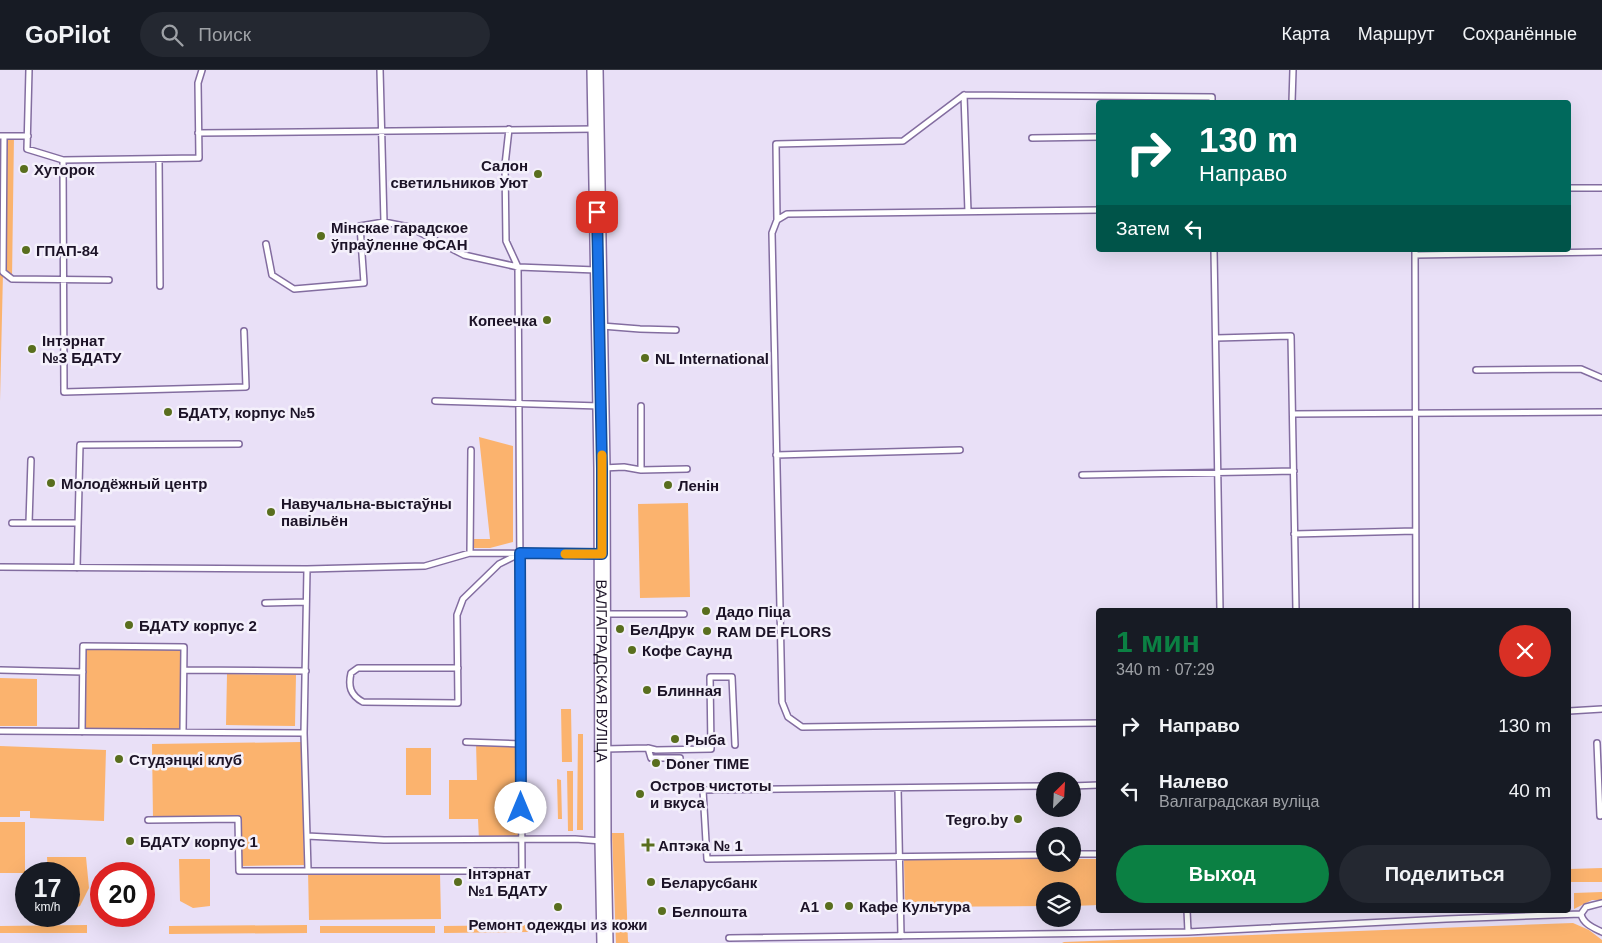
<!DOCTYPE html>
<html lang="ru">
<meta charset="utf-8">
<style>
:root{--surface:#171b24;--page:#242831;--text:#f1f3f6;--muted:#9ea1a6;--line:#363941;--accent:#0b8043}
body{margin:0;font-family:Arial,sans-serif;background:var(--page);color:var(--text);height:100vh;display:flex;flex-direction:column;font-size:19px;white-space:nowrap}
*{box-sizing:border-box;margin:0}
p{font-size:16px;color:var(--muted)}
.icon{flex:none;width:28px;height:28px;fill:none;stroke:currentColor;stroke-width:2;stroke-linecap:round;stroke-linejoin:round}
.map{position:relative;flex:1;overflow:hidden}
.drawer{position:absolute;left:1096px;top:538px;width:475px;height:305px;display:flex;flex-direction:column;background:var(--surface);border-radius:5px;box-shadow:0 5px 20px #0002}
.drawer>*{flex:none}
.hud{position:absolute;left:1096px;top:30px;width:475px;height:152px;border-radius:5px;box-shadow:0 5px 20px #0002;background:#00695c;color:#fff;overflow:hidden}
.needle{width:32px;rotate:24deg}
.controls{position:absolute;left:1036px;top:702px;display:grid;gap:10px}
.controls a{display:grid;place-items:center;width:45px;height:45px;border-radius:50%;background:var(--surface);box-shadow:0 5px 20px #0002;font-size:25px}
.speed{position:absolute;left:15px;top:792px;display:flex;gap:10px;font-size:25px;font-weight:700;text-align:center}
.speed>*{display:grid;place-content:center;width:65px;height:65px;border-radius:50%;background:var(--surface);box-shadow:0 5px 20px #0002;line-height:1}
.speed small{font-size:12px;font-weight:400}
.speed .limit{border:8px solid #d22;background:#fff;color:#111}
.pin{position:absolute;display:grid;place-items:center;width:42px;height:42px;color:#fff;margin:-21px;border-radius:10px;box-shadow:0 2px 8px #0006}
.me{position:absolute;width:55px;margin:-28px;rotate:0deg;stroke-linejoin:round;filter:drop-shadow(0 0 4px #0008)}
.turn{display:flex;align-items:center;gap:18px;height:105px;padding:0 20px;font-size:22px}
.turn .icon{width:65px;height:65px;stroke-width:2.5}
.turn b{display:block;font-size:35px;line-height:42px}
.then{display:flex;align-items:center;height:48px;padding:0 20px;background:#0003;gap:10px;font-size:19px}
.round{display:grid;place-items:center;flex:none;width:52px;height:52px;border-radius:26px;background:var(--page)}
.headline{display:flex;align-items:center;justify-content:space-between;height:85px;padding:0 20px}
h1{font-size:30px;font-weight:700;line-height:38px;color:var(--accent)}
.action{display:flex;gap:10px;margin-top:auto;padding:10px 20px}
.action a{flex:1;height:58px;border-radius:30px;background:var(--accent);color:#fff;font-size:20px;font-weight:700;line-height:58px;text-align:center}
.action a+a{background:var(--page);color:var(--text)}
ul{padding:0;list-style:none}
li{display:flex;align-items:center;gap:15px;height:65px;padding:0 20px}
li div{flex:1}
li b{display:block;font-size:19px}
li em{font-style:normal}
header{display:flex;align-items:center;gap:30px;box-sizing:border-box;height:70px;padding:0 25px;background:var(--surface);border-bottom:1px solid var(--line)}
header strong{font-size:24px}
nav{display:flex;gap:28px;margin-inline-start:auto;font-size:18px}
.search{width:350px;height:45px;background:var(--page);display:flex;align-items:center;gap:12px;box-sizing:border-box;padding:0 18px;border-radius:28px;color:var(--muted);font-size:19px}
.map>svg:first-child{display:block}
.green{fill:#fbb36e}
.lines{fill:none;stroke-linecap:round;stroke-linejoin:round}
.lane-casing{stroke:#836da0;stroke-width:8}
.secondary-casing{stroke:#836da0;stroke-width:18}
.lane{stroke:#fff;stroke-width:5}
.secondary{stroke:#fff;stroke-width:15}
.route-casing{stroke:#114b97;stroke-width:12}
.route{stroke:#1a73e8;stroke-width:9}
.slow{stroke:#f59e0b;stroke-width:9}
.poi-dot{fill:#596e1e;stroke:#f4f0fb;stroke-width:2}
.labels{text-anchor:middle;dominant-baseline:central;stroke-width:5;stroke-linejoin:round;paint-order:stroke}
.poi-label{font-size:15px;font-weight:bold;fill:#1c1327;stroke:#f4f0fb;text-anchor:start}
.street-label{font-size:15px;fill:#1c1327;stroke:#f4f0fb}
</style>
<header>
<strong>GoPilot</strong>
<div class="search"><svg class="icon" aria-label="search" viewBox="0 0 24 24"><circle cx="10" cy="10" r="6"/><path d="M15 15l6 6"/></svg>Поиск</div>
<nav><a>Карта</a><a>Маршрут</a><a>Сохранённые</a></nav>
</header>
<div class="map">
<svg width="1602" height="873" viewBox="0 0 1602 873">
<rect width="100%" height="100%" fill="#e9e0f7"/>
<path class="green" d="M4,66h10l-2,143 -9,-6 -3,128v-242l4,2z
M479,367l34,9v96l-23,6h-16l-1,-9h17z
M688,433l2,94 -50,1 -2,-94z
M83,576l101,1 -1,85h-101z
M227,604l69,1 -1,51 -69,-1z
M0,608l37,1v47h-37z
M561,639h10l1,53h-10z
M578,664h5v96h-6z
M302,672l2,123 -64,1 -1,-47h-86l-1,-75z
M476,673l45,1v96h-42l-1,-21h-29v-39h28z
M0,676l106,4 -2,71 -74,-3v-7h-10v6h-20z
M406,678h25v47h-25z
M567,701h6v60h-5z
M557,709l4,1 1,39h-4z
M0,752h25v51h-25z
M612,763h12l4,109 2,1h-14z
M47,787h39l3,31 -9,18 -11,4v-36h-21z
M179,789h31v47l-17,2 -13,-7z
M1045,789v5h27l1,-5h26v46l-26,1 -1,-15h-27v15l-140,1 -1,-47z
M1602,798v14h-33v-13z
M308,800l132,3 1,46 -132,1z
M1602,822v8h-10l-18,9v-16z
M1573,853l16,7 13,10v3h-540l2,-1z
M87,855v8h-87v-7z
M307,855v8l-138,1v-8z
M529,855v7l-85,1v-7z
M320,856h115v7h-115z"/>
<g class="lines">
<g class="lane-casing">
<path id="lane" d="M29,0l-2,79 36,11 136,-2 -1,-75 4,-13
M380,0l4,152
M1292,32l1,-32
M198,63l397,-4
M0,66h28
M4,66l-1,136 9,7 97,1
M1032,68l67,-1
M159,89l1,127
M63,90l1,232 182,-5 -2,-56
M1569,118h33
M1099,140l-312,4 -10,6 -5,13 10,469 6,15 14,10 297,-4
M968,142l-4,-117 248,2v5
M777,150l-1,-76 127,-3 61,-46
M266,174l6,31 22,14 70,-6 -4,-57 24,-4 25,5 55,28 54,12 78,3
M1214,180l6,360
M1415,180l1,360
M1415,185l187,-3
M602,256l38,3 36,1
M1216,268l75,-2 5,274
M1476,300l105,-1 21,9
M435,331l165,5
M641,336v64
M1293,344l309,-2
M776,385l184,-5
M603,398l21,-1 17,3 46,-1
M1082,405l212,-4
M12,453h66
M29,453l2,-63
M1294,464l121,-3
M470,483l1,-103
M0,497l307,2 118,-3 45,-13 130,1
M77,498l3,-123 159,-1
M307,499l-3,164 3,103 77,4 191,-1 27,2
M265,533l41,-1
M605,544h79
M458,598h-100l-7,5c-3,13 -1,22 12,29l95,1 -1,-88 6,-16 36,-35 18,-9
M0,600l83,2
M184,600l122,1
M1569,641l33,-2
M0,661l304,2
M82,662l1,-86 101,1 -1,85
M466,672l55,2
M1597,673l3,73
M648,678l8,2 55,-1 -1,-72h22l3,68
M605,679l43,-1 3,10h29
M1045,716l-342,4 4,69 338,-4
M1072,716l27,-1
M898,718l3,148
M148,750l90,-1 1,52h283l-4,-604 -12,-26 -1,-76 4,-36
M307,766l1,34
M1072,784h27
M1602,833l-16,4 -5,7c2,10 13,14 21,18
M1187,840l1,22
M729,868l459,-6 258,-13 135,-5"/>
</g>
<g class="secondary-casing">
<g id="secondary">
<path id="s1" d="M595,0l7,398 1,373 2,102"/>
</g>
</g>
<use href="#lane" class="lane"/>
<use href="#secondary" class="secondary"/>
</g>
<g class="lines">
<g class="route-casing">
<path id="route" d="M521,738l-1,-255 82,1v-86l-5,-256"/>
</g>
<use href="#route" class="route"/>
<path class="slow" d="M565,484h37v-99"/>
</g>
<g class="poi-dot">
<circle cx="24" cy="99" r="5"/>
<circle cx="538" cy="104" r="5"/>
<circle cx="321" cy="166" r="5"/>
<circle cx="26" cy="180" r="5"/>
<circle cx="547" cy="250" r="5"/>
<circle cx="32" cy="279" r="5"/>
<circle cx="645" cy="288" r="5"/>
<circle cx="168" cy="342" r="5"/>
<circle cx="51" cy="413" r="5"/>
<circle cx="668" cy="415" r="5"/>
<circle cx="271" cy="442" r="5"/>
<circle cx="706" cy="541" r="5"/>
<circle cx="129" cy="555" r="5"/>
<circle cx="620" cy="559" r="5"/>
<circle cx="707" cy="561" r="5"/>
<circle cx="632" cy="580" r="5"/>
<circle cx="647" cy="620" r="5"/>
<circle cx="675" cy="669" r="5"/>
<circle cx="119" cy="689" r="5"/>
<circle cx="656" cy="693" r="5"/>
<circle cx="640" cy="724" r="5"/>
<circle cx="1018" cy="749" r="5"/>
<circle cx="130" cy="771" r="5"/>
<path d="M645.5 767.5h5v5h5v5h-5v5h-5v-5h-5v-5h5z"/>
<circle cx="458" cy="812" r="5"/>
<circle cx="651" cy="812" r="5"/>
<circle cx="829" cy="836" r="5"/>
<circle cx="849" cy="836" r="5"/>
<circle cx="558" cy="837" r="5"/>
<circle cx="662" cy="841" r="5"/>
</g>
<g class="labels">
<g class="poi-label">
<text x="528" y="95" text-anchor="end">Салон<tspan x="528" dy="17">светильников Уют</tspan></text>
<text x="34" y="99">Хуторок</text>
<text x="331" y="157">Мінскае гарадское<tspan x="331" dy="17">ўпраўленне ФСАН</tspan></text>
<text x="36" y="180">ГПАП-84</text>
<text x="537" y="250" text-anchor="end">Копеечка</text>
<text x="42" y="270">Інтэрнат<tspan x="42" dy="17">№3 БДАТУ</tspan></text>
<text x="655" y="288">NL International</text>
<text x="178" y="342">БДАТУ, корпус №5</text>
<text x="61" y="413">Молодёжный центр</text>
<text x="678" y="415">Ленін</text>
<text x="281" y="433">Навучальна-выстаўны<tspan x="281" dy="17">павільён</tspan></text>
<text x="716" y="541">Дадо Піца</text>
<text x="139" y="555">БДАТУ корпус 2</text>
<text x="630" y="559">БелДрук</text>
<text x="717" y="561">RAM DE FLORS</text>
<text x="642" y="580">Кофе Саунд</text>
<text x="657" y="620">Блинная</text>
<text x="685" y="669">Рыба</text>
<text x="129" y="689">Студэнцкі клуб</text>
<text x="666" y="693">Doner TIME</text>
<text x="650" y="715">Остров чистоты<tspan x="650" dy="17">и вкуса</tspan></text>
<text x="1008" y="749" text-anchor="end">Tegro.by</text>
<text x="140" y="771">БДАТУ корпус 1</text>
<text x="658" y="775">Аптэка № 1</text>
<text x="468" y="803">Інтэрнат<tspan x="468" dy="17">№1 БДАТУ</tspan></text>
<text x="661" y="812">Беларусбанк</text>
<text x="819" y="836" text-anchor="end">A1</text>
<text x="859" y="836">Кафе Культура</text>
<text x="672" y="841">Белпошта</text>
<text x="558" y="854" text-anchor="middle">Ремонт одежды из кожи</text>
</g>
<g class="street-label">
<text stroke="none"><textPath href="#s1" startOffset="601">ВАЛГАГРАДСКАЯ ВУЛІЦА</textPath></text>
</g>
</g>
</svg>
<div class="controls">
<a><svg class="needle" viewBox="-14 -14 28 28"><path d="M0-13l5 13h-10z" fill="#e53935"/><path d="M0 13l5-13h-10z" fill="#9ea1a6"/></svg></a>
<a><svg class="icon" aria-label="search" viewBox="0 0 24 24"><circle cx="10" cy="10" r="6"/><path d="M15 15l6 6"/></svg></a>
<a><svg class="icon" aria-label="layers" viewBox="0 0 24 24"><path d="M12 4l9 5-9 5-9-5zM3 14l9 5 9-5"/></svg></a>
</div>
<div class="speed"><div>17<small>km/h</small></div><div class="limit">20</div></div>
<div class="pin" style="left:597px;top:142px;background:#d93025"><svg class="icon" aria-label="arrive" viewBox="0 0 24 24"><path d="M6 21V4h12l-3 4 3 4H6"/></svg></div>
<svg class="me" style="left:521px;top:738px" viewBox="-20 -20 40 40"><circle r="19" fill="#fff"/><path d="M0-13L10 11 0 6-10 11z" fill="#1a73e8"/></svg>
<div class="hud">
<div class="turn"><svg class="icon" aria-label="right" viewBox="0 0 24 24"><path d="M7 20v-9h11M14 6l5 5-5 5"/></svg><div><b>130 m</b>Направо</div></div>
<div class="then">Затем<svg class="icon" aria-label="left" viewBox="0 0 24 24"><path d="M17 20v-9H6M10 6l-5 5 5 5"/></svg></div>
</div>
<section class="drawer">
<div class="headline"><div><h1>1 мин</h1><p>340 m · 07:29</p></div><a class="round" style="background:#d93025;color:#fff"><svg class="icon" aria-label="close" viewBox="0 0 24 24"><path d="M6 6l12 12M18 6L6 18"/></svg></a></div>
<ul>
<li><svg class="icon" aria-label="right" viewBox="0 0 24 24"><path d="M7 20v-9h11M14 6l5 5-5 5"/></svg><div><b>Направо</b></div><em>130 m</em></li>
<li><svg class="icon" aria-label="left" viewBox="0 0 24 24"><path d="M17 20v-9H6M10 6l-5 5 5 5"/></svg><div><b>Налево</b><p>Валгаградская вуліца</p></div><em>40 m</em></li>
</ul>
<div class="action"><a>Выход</a><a>Поделиться</a></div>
</section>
</div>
